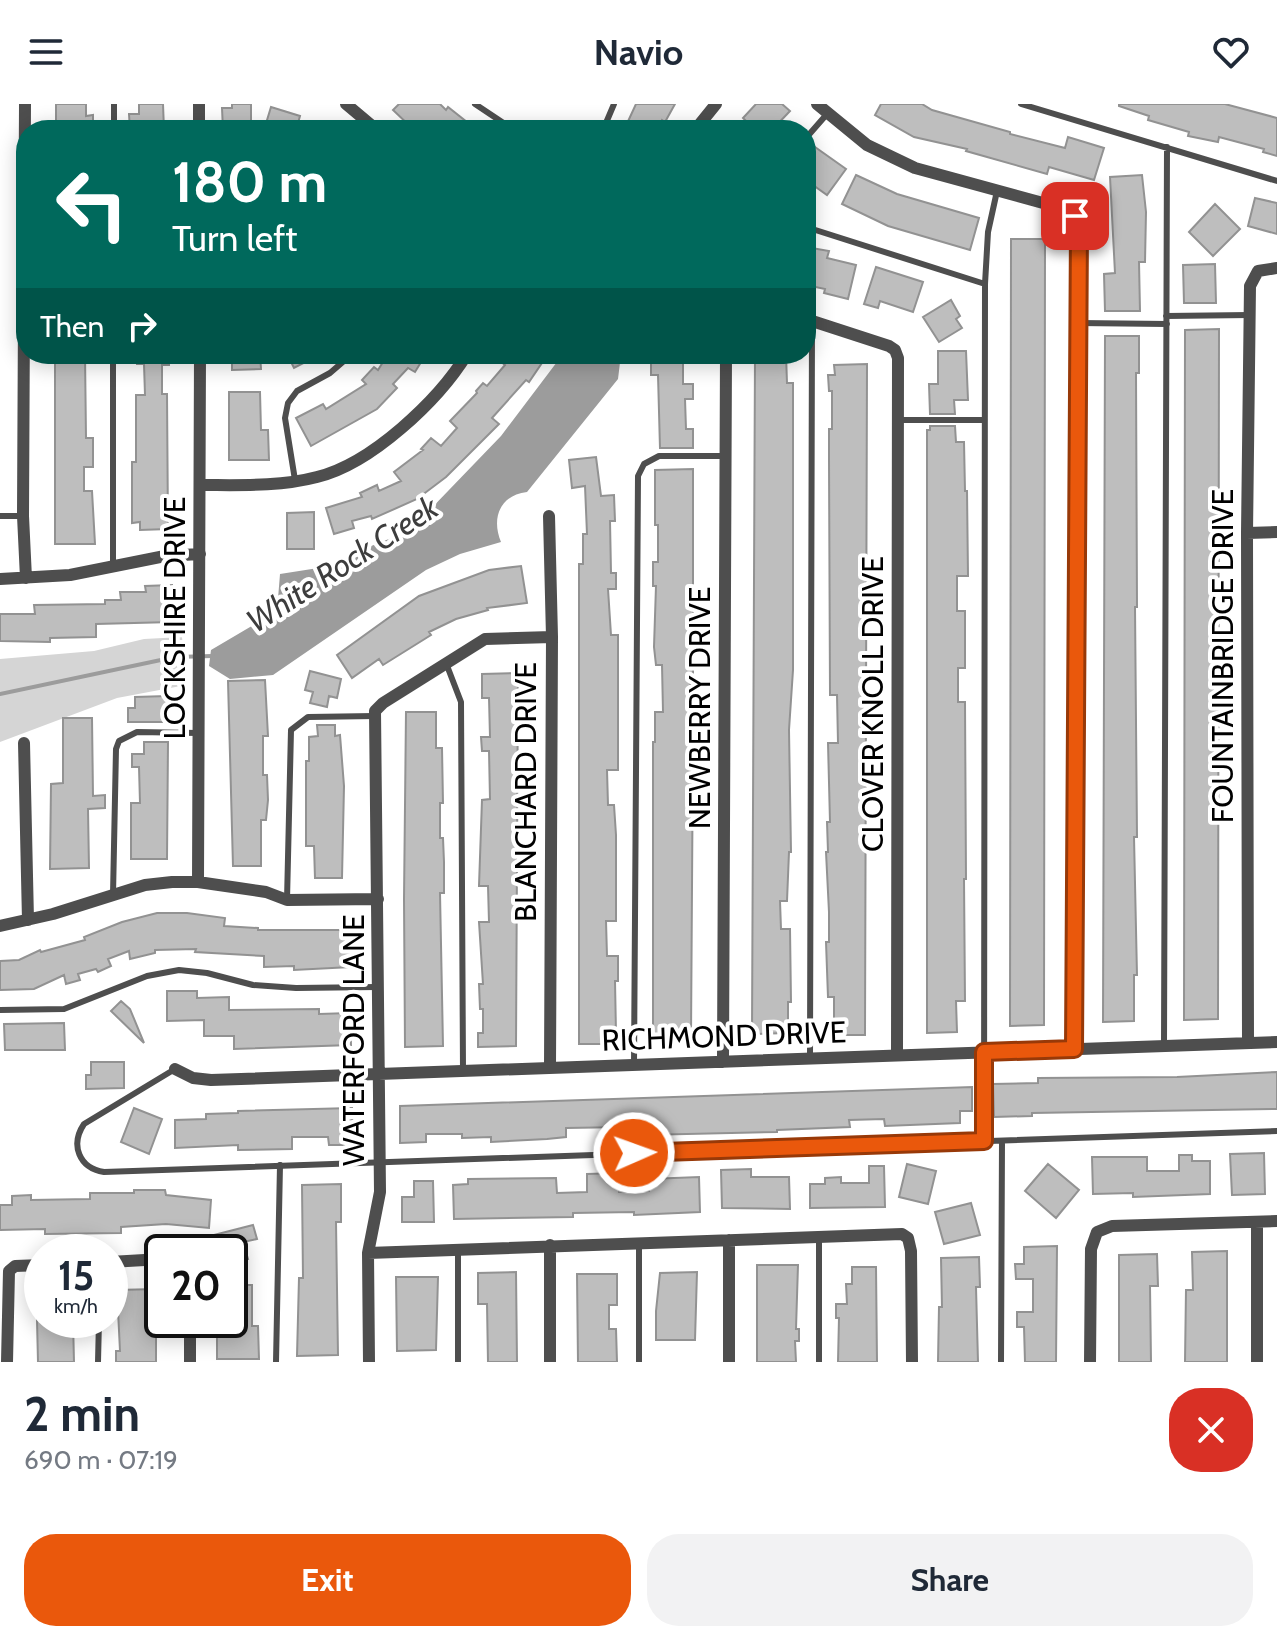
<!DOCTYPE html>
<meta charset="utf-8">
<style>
:root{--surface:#fff;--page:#f2f2f3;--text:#1f2937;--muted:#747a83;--accent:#ea580c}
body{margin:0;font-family:Cabin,sans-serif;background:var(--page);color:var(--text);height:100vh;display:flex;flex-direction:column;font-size:30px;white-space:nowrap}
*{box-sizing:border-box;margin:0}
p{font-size:26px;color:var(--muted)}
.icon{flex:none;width:44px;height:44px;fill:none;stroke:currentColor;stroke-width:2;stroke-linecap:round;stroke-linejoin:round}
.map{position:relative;height:1258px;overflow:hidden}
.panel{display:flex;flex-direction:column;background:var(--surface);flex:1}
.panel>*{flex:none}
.guide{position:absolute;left:16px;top:16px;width:800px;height:244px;border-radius:32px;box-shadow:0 4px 20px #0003;background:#00695c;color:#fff;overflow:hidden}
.speed{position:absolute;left:24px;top:1130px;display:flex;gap:16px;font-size:40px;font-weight:700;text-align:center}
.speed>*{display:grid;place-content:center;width:104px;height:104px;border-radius:50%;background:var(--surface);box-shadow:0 4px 20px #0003;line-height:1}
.speed small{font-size:20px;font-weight:400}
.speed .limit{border:4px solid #111;border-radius:12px;background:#fff;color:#111}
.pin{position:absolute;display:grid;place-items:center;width:68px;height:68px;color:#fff;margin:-34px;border-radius:16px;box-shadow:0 4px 12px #0006}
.me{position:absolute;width:88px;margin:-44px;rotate:88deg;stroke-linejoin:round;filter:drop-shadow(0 0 6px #0008)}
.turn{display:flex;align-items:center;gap:28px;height:168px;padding:0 24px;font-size:36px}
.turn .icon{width:104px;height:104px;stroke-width:2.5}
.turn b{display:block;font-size:56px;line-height:68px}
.then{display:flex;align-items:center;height:76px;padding:0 24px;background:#0003;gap:16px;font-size:30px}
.round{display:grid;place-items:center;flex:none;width:84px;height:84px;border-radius:32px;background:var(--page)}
.summary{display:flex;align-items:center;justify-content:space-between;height:136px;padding:0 24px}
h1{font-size:48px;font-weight:700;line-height:60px}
.action{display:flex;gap:16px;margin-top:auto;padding:16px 24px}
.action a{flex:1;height:92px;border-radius:32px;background:var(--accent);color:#fff;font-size:32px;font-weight:700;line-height:92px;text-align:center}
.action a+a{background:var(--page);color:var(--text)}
header{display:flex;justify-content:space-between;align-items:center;height:104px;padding:0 24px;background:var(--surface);font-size:36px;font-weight:700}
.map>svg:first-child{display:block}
.green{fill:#d5d5d5}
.water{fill:#9c9c9c}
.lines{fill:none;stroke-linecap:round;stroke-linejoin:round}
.stream{stroke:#9c9c9c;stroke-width:4}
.building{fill:#bebebe;stroke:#929292;stroke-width:2}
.service{stroke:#4e4e4e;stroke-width:6}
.minor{stroke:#4e4e4e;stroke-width:12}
.route-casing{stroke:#983908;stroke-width:20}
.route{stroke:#ea580c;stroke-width:14}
.labels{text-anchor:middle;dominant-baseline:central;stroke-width:8;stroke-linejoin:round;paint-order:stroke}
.street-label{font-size:30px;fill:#000;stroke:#fff}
.water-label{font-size:32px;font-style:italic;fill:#3d3d3d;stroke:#fff}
</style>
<header><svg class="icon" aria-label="menu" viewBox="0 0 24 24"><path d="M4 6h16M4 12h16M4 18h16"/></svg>Navio<svg class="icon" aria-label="heart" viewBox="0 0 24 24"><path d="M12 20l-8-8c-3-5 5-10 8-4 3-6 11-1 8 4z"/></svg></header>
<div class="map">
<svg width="1277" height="1258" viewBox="0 0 1277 1258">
<rect width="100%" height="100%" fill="#fff"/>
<path class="green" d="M182,533l4,48 -69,13 -117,44v-83l94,-8 50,-12z"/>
<path class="water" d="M563,250h58l-3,25 -91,113c-27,3 -36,26 -26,50l-41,12 -34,16 -153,105 -43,4 -21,-13 2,-16 66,-39 3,-37 51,-8 30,-16 38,-15 23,-17 79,-82z"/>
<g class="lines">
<path class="stream" d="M0,590l175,-37 38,-1"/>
</g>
<path class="building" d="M56,0h30v12l7,-1v15h-37z
M139,0h24l1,26h-34l-1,-16h10z
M232,0h19v26h-28l-1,-22h10z
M399,0h41l6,6 2,-3 29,23h-63l-21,-20z
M636,0h39l-10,18 -3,-2 -3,10h-35z
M756,0h26l8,7 -18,19h-17l-12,-12z
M881,0h41l10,6 78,22v2l55,14 3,-11 36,11 -10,32 -45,-13 -2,7 -81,-23 1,-2 -53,-12 -39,-22z
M1119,0h106l52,14v38l-14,-4 1,-3 -45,-12 -1,5 -30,-6 1,-4 -41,-12 1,-4 -30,-10z
M271,3l29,9 -4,14h-32z
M815,43l31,22 -19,26 -21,-15v-21z
M856,71l41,19 82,24 -9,32 -82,-24 -46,-22z
M1142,71l4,37 -1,50h-6l1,49h-35l-1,-37 11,-1 -5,-96z
M1255,94l22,5v31l-29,-8z
M1215,100l25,25 -27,27 -24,-24z
M1011,135h34l-1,786 -34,1z
M806,143l23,4 -2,7 29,7 -8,34 -24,-6 1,-4 -19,-4z
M1215,160l1,39h-32l-1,-38z
M876,163l47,15 -10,30 -33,-11 -2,7 -14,-4z
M951,196l9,16 -4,3 6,9 -23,14 -16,-25z
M1219,225l-1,690 -34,1 1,-690z
M1105,232h34v37h-3l1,234h-2l2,230h-3l3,138h-3v46l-31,1z
M938,247h28l2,49h-14l1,14h-25l-1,-30h9z
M85,250l1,84h7v29h-9v24h8l3,53h-40v-189z
M137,250h32v11h-7v29h5l1,135 -28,1v-8l-8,1v-61h4v-67h9l-1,-31h-7z
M232,250h28l1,15 -29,1z
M287,250h34l-27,14z
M388,250h38l-11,18 -7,-4 -15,16 4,4 -20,21 -66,37 -15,-28 27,-14 3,5 40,-25 -4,-4 12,-13 4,3z
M503,250h45l-19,28 -3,-2 -34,38 7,6 -53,53 -29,22 -45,20 -1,-3 -19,5 2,7 -20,6 -8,-26 36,-11 -2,-4 17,-8 2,6 22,-10 -7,-9 29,-22 -2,-1 10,-11 10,8 16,-18 -7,-7 27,-28 -1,-2 7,-8 4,3 18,-21 -6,-5z
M651,250h32v30h10v15h-8l1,30h7v19h-33l-2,-73h-7z
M755,250h31l1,29h6v287l-4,60 2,122h-2l-2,49h-7l1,28h9l1,73h-3v31l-36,1z
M867,260l-2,671h-31v-38h-6l-2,-55h3v-30l-3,-60h2l-1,-30h3l-2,-79h10l-1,-48h-7l-1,-236v-30h3v-38h-3l-1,-16h7l-1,-10z
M229,288h31l1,38h7l1,30h-40z
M930,322h25l1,16h8l1,49h2l1,85h-11v35h8v57h-7v34h7l1,177h-2l1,122h-9l1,31 -30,1v-603h3z
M596,353l5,39 13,-1 1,26h-5l1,52h5v16h-8l3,46h7v135h-11l1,35h6l2,30v86h-10l1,35h11v25h-3l1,52h-8v11h-29v-480h4v-30h4l-2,-48 -13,2 -3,-28z
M693,365v208h-3l3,59 -2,303 -38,1v-298h2v-30h8l-1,-47h-6l-2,-18 2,-61h-3v-24h5v-37h-3v-55z
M314,408v37h-27v-36z
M521,462l6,37 -40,5 1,2 -32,9 -27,13 2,3 -48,30 -4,-6 -27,19 -15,-23 82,-59 70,-26z
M172,481v37l-76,2v13l-46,1v4l-50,-1v-27h35l-1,-9 71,-1v-4h16l-1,-8h26l-1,-6z
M310,567l31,8 -4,19 -8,-2 -2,11 -17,-4 3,-11 -8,-2z
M518,569l-2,373 -38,1v-14h5v-24h-3l-1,-25h4l-4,-62h10l-1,-36h-9l3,-86 8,-1 -1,-48h-7l-1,-14h9l-1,-39h-7v-24z
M265,576l3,56h-5v39h4l1,25 -2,20h-5v46h-28l-5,-185z
M167,592l1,26h-40v-14h7v-11z
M406,608h30v36h6l1,55h-3v35h3l1,24v31h-4l3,153 -38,1 -1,-148z
M63,614h29l1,78 12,-1v13l-17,1 1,59 -39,1 1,-85 12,-1z
M317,621h18v11l5,-1 4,51 -2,92h-27l-1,-32h-8v-85h3v-24l9,-1z
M144,638h24l-1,117h-36v-56h9l-1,-36h-7v-13h12z
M157,809h30l38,5 -1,8 34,2v2h92l1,37 -57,3v-4l-30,1v-11l-69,-4 1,-3 -41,1v3l-25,6 -1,-8 -21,8 3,7 -13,6 -2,-3 -18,5 2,6 -14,4 -2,-9 -30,14 -34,1v-29l19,-1 21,-10 1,2 44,-12 -1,-3 38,-15z
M167,887h30v7l32,-1v13l90,-1v5l31,-1 1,32 -117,4v-13h-30v-16l-37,1z
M121,897l9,8 14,34 -33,-32z
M64,919l1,27h-60l-1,-26z
M91,958h33v26l-38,1v-14h5z
M1277,968v37l-245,4v3l-38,1 -1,-33 45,-1v-5l139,-1z
M972,983v24h-12v12l-75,3 -1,-7 -35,1 1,7 -73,3v2l-134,3 -18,-1v-7l-59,1v9l-19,2 -56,3v-5l-29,1v-4h-36v8l-26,1v-37z
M134,1004l28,11 -13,35 -28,-12z
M352,1004l1,37h-24l-1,-8h-36v12l-54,1v-5l-63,3v-28l31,-1v-5l32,-1v-2z
M1264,1049l1,41 -33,1 -2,-41z
M1179,1051h13v6h18v33l-77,3v-4l-40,1 -1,-37h55v14h32z
M907,1060l29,7 -8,33 -29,-7z
M1048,1060l31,26 -23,28 -31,-27z
M869,1062h15l1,41 -75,1v-24h15v-6l16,-1v6h28z
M751,1065v8h38l1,32 -68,-1 -1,-38z
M618,1069l1,19 30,-1v-12l50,-2 1,35 -66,3v-3l-61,1v4l-119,2 -1,-34 15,-1v-5l88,-1 1,15 30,-1v-18z
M414,1077h19l1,41h-32v-25h12z
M341,1080v38h-5l2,133 -41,1 2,-78h4l-1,-93z
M134,1086h31l1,5 45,5 -2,28 -43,-4 -45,3v6l-76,1v-5l-45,1v-25h12v-9l19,-1v5l59,-1v-6h44z
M971,1099l9,32 -36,9 -9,-32z
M253,1121l4,14 -14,3 5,17 -18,5v-12h-11l-5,-17z
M1057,1142l-1,116h-31l-1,-35h-7v-15h16v-33h-17l-1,-15h9v-17z
M1227,1147v111h-42l1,-72h7l-1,-38z
M1157,1150l1,32h-8l1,76h-32v-107z
M979,1153l1,30h-4l2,75h-40l1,-55h3l-1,-49z
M757,1161h41l-2,64h3v12h-4l1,21h-39z
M852,1163h24l1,95h-39l1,-44h-3v-14h11l-1,-20h6z
M516,1168l1,90h-29l-1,-58h-9v-31z
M697,1168l-2,68h-39v-29l4,-38z
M577,1170h40v31h-8v24h7l1,33h-39z
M396,1173h42l-2,73 -39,1z
M230,1181h22v41h6l1,33h-42v-32l13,-1z
M156,1185v73h-40v-11h4l-3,-61z
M37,1216h36l1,42h-36z"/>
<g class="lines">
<path class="service" d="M475,0l39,26
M1021,0l256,77
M114,26v-26
M603,26l11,-26
M806,34l21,-24
M806,123l179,57
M1166,212l84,-1
M1078,219l89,1
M898,316h86
M295,376l-10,-62 3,-15 9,-12 33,-18 22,-19
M0,412h23
M113,461v-211
M446,559l15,39 2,369
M113,791l3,-146 3,-8 18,-9 61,1
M287,796l4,-170 17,-13 67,-1
M0,906l64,-1 83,-33 32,-6 28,3 46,12 43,3 81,-1
M1164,942l3,-899
M810,953l2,-736
M634,961l4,-589 6,-12 15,-8h67
M175,965l-91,55c-14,21 -5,44 20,48l1173,-41
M984,1037l1,-857 3,-52 9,-41
M819,1132v126
M458,1145v113
M98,1258l1,-42
M276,1258l4,-197
M639,1258v-120
M1001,1258l1,-221"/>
<path class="minor" d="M25,0l-2,412 3,62
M346,0l31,26
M817,0l50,41 48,23 150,41 6,2 7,10 -4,828
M199,26v-26
M695,26l21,-26
M806,215l83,27 6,4 3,8 -1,697
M200,381c39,0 79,2 117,-8 54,-13 121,-76 150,-123
M549,412l3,121 -2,431
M1247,429l30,-1
M0,475l70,-4 95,-19 35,-2
M24,639l4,177
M198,778l2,-528
M0,822l53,-12 92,-29 27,-3h26l68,10 21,8 91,-1
M1248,939l-1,-510 3,-247 8,-15 19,-3
M723,958l3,-708
M175,965l18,9 18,2 1066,-38
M1257,1118v140
M368,1149l534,-19 6,4 3,13 1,111
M110,1158l52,-3
M7,1258l2,-91 6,-5 27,-1
M190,1258v-42
M369,1258l-1,-109 12,-61 -5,-481 8,-8 102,-64 67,-2
M550,1258v-117
M729,1258v-122
M1090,1258l1,-113 6,-17 15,-6 165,-5"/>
</g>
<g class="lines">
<g class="route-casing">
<path id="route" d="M634,1049l350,-12v-89l90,-3 5,-822 -4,-11"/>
</g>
<use href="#route" class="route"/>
</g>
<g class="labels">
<g class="street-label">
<text transform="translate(174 514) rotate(-90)">LOCKSHIRE DRIVE</text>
<text transform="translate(1222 552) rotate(-90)">FOUNTAINBRIDGE DRIVE</text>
<text transform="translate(872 600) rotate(-90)">CLOVER KNOLL DRIVE</text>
<text transform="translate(699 604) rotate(-90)">NEWBERRY DRIVE</text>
<text transform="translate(525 688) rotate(-90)">BLANCHARD DRIVE</text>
<text transform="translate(724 932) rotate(-2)">RICHMOND DRIVE</text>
<text transform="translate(353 936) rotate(-90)">WATERFORD LANE</text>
</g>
<g class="water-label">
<text transform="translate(342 460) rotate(-33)">White Rock Creek</text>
</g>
</g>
</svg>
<div class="speed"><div>15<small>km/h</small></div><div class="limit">20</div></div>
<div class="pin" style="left:1075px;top:112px;background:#d93025"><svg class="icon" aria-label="arrive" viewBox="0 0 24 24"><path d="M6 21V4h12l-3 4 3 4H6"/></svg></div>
<svg class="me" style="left:634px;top:1049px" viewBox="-20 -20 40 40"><circle r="17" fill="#ea580c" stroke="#fff" stroke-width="3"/><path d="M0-11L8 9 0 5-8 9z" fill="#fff"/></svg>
<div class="guide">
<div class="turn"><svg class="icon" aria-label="left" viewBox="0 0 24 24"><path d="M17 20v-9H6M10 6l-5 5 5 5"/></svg><div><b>180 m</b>Turn left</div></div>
<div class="then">Then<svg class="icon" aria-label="right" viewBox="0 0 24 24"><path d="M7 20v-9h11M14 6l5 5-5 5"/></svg></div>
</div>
</div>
<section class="panel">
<div class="summary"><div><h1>2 min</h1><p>690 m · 07:19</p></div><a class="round" style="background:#d93025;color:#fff"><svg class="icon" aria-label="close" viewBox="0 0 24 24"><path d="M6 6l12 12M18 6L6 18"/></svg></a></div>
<div class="action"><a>Exit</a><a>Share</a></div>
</section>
